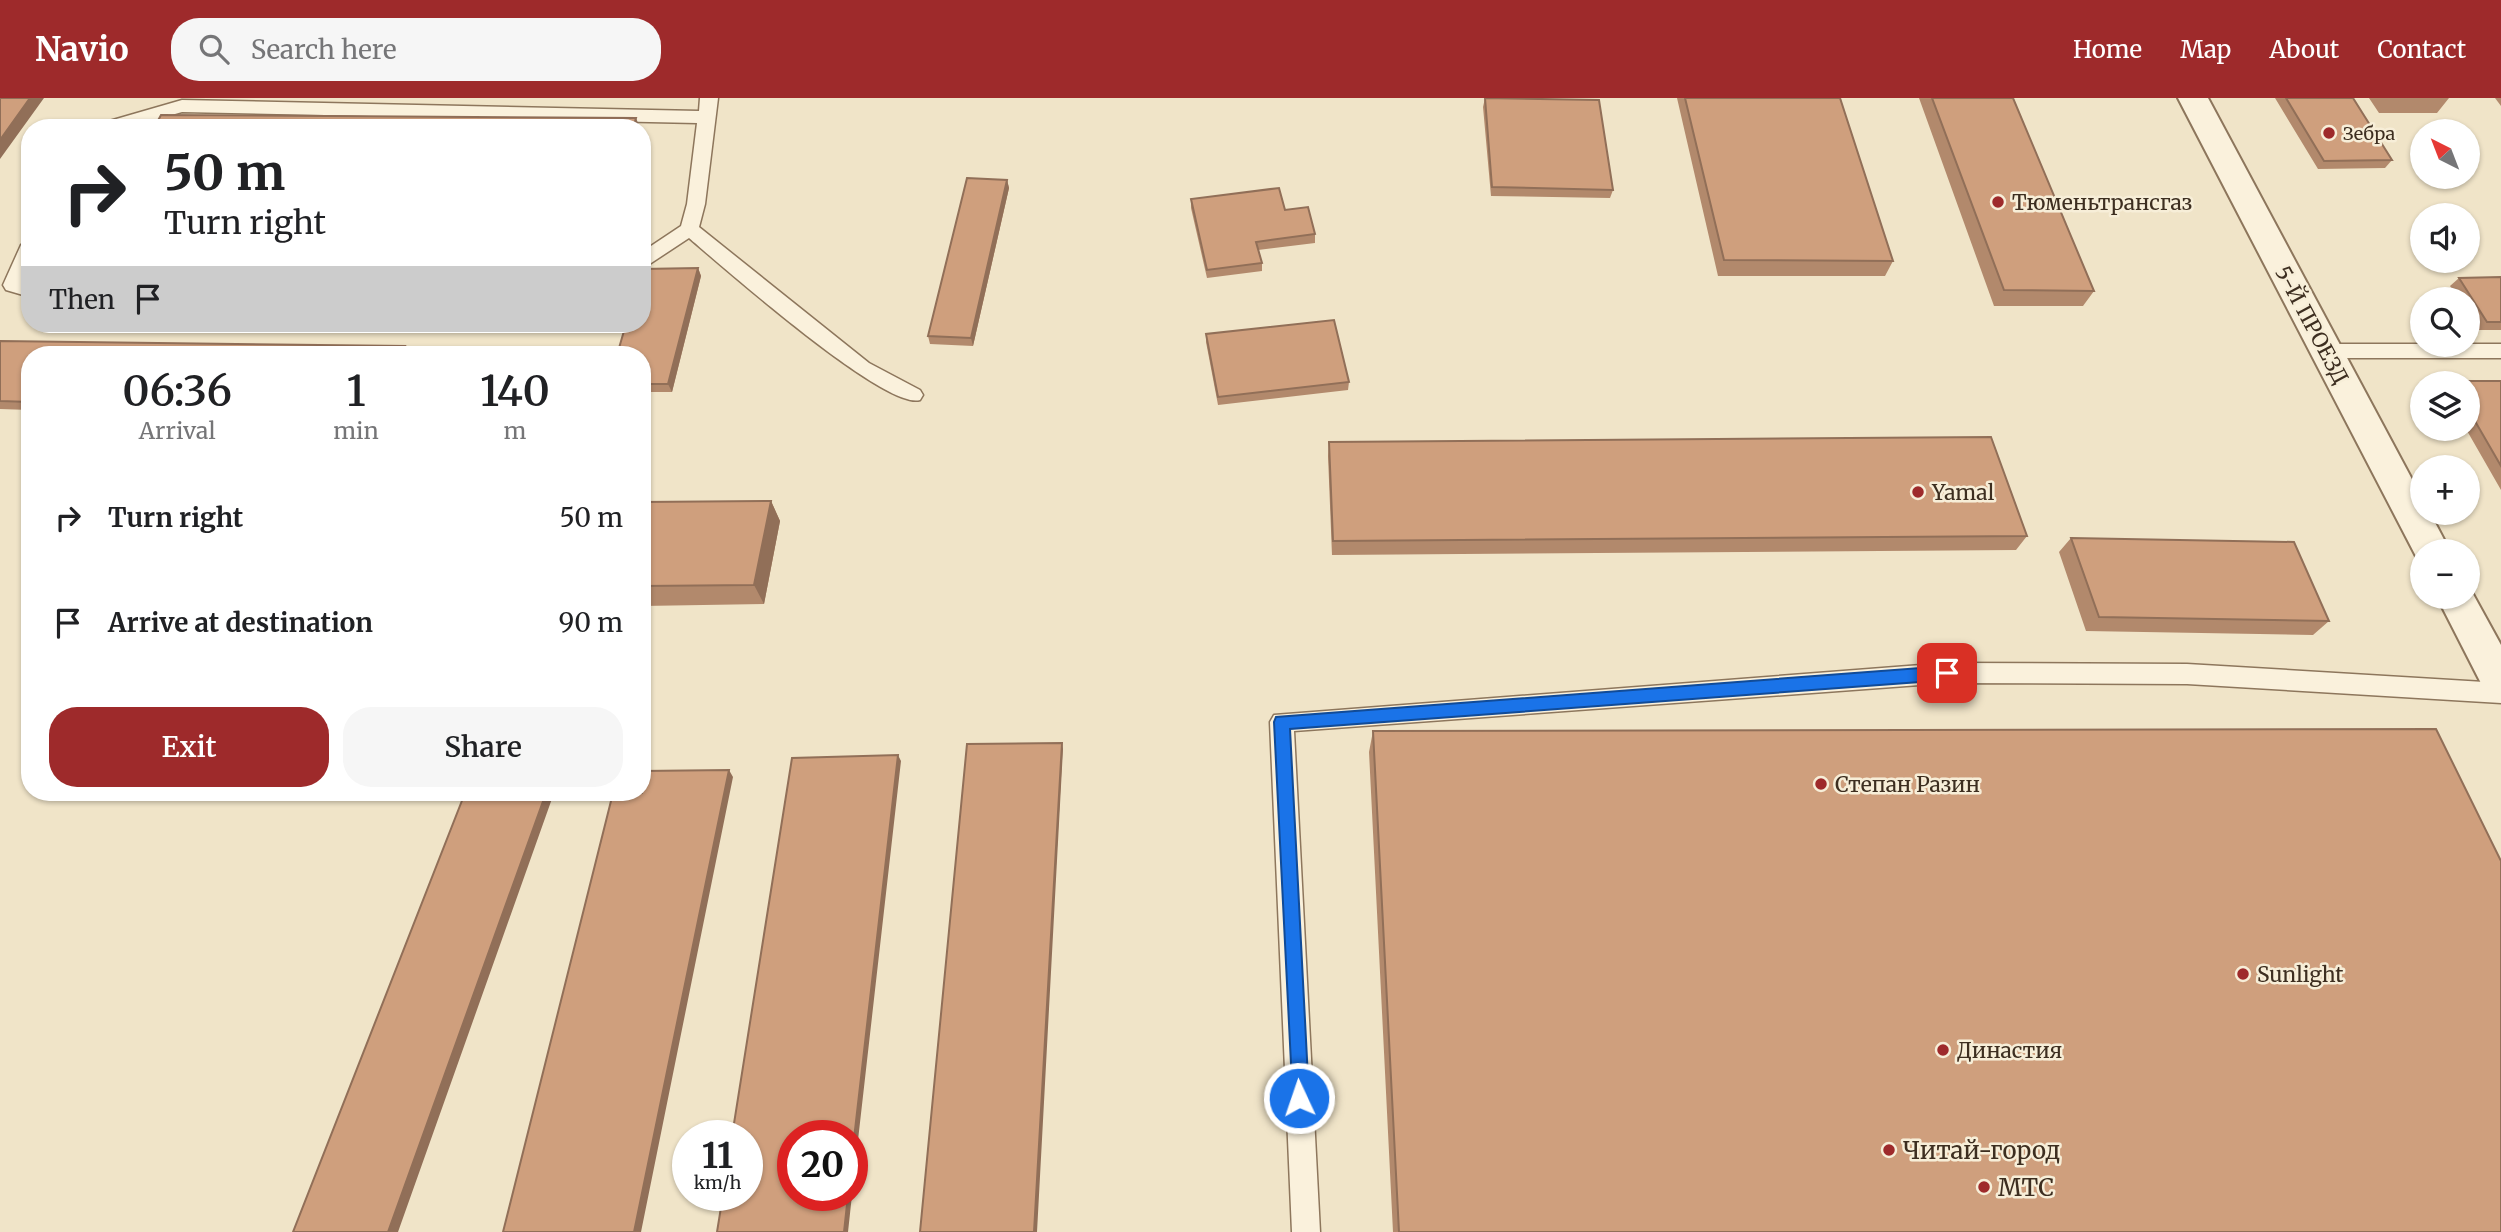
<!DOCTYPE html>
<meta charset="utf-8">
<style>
:root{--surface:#fff;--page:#f6f6f6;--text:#202124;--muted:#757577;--accent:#9e2a2b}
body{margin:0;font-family:Merriweather,serif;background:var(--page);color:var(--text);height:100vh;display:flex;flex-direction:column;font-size:26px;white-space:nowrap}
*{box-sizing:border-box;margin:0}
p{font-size:23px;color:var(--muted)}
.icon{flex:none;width:38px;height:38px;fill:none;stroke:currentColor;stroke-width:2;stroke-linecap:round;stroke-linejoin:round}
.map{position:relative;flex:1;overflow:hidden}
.side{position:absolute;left:21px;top:248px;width:630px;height:455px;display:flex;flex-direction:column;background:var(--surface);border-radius:28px;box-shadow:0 2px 5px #0004}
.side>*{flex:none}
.banner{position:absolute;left:21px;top:21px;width:630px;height:214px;border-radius:28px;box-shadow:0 2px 5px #0004;background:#fff;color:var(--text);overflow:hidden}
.needle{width:46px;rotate:318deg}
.fabs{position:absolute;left:2410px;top:21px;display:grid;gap:14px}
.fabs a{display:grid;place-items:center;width:70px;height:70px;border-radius:50%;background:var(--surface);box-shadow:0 2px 5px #0004;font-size:35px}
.speed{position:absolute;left:672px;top:1022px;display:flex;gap:14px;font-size:35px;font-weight:700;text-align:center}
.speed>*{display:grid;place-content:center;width:91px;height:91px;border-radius:50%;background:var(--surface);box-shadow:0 2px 5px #0004;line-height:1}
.speed small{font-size:18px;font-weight:400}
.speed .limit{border:10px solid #d22;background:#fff;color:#111}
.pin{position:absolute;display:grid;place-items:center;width:60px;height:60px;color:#fff;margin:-30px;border-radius:14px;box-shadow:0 4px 10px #0006}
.me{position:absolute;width:77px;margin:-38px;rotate:357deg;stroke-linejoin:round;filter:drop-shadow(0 0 5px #0008)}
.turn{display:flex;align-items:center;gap:24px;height:147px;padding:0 28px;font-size:32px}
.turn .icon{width:91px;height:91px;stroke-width:2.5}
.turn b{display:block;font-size:49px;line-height:60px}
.then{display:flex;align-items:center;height:66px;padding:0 28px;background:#0003;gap:14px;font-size:26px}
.eta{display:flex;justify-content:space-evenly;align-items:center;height:119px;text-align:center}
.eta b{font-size:42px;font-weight:600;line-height:49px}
.primary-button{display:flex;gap:14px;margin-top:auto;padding:14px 28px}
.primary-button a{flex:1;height:80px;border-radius:28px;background:var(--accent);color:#fff;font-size:28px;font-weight:600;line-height:80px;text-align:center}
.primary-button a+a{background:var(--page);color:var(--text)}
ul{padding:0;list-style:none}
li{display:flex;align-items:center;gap:21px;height:105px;padding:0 28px}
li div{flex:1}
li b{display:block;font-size:26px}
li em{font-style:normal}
header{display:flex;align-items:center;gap:42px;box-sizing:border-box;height:98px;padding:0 35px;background:var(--accent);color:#fff}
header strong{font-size:33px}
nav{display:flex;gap:38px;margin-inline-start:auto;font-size:24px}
.search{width:490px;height:63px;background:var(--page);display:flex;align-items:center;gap:18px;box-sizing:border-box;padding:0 24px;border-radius:28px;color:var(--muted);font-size:26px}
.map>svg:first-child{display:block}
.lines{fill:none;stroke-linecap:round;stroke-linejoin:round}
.lane-casing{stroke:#8d765c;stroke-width:3}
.street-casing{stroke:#8d765c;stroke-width:4}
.lane{fill:#faf1dc;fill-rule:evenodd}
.street{fill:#faf1dc;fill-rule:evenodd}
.wall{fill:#b2896c}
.shaded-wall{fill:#916f58}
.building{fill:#cf9f7d;stroke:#916f58;stroke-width:2}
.route{fill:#1a73e8;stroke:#114b97;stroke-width:2}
.poi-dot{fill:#9e2a2b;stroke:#f7eed8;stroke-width:2.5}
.labels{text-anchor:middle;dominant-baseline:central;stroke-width:5;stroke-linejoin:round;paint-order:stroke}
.far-poi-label{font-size:18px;fill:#3d2e20;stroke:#f7eed8;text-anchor:start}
.poi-label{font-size:21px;fill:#3d2e20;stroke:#f7eed8;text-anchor:start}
.street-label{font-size:21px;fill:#3d2e20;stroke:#f7eed8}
.near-poi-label{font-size:24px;fill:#3d2e20;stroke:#f7eed8;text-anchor:start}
</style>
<header>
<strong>Navio</strong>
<div class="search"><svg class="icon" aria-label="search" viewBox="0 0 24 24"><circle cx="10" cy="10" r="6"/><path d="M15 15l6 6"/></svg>Search here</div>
<nav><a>Home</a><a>Map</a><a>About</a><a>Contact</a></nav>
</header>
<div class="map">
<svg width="2501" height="1134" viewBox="0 0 2501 1134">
<rect width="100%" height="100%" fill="#f0e4c8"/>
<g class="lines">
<g class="lane-casing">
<path id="lane" d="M700,0h18l-13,106 -6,23 170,136 51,27 3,5 -3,5c-34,11 -198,-134 -231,-162l-47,31v-17l39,-26 6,-22 10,-81 -515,-11 -56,16h-30l3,-4 83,-24 517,11z
M30,141v29l-6,13 6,2v14l-24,-7 -3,-5 18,-40z
M2326,246h175v14h-175l-10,-7z
M1947,565l240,1 314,19v20l-314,-19 -240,-1 -653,48 26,501h-28l-22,-510 4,-7z"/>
</g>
<g class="street-casing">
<path id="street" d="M2178,0h30l214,400v15h8l20,38h-28v12l-3,-1z
M2468,487l33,60v55l-14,-5 -50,-98h31z"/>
</g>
<use href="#lane" class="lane"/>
<use href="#street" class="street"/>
</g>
<path class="wall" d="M1485,0l128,92 -3,8 -119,-2 -8,-89z
M1677,0h163l53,163 -8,15h-167z
M1919,0h94l81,193 -11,15h-89z
M2275,0h78l39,62 -7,8 -67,1z
M2369,0h80l-12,15h-58z
M2495,0h6v8z
M1007,82l2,8 -36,158 -43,-2 -2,-8z
M1191,101l94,11 30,24v9l-57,7 4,13v8l-55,7 -16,-70z
M698,170l3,8 -29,116h-30v-37z
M2501,179v53h-23l-10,-17v-14h-9l-9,-13 9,-8z
M1206,236l143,48 -1,8 -130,15 -12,-63z
M0,243l411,13 -381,1v55l-30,-1z
M2451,283h50v109l-35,-61h2v-46h-19z
M1329,344l698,94 -11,14 -684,5 -4,-99z
M771,403l9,20 -16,83 -122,2v-104z
M2071,440l258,83 -16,14 -227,-4 -27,-79z
M1373,633l1128,501h-1108l-24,-480z"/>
<path class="shaded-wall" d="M30,0h14l-44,61v-19z
M636,20l4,10h-7z
M642,34l4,9 -4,12z
M1007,82l2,8 -36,158 -2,-8z
M698,170l3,8 -29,116 -4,-8z
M405,248l6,8v1h-10z
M771,403l9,20 -16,83 -10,-19z
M1062,645l1,6 -26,483h-3z
M898,657l3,6 -49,432v-37z
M729,672l4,7 -92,455h-7z
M546,695h8l-156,439h-10z
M848,1097h4l-4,37h-4z"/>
<path class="building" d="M0,0h30l-30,42z
M1485,0l114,2 14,90 -121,-3z
M1685,0h155l53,163 -169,-1z
M1932,0h81l81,193 -90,-1z
M2286,0h67l39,62 -68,1z
M161,17l475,3 -3,10h-479z
M967,80l40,2 -36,158 -43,-2z
M1279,90l6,22 23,-3 7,27 -59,8 6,21 -55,7 -16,-71z
M698,170l-30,116h-26v-29h-25l9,-31h16v-55z
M2501,179v45h-14l-28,-44z
M1334,222l15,62 -131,15 -12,-63z
M0,243l405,5 -4,9h-371v47l-30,-1z
M2451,283h50v85l-33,-57v-26h-15z
M1991,339l36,99 -694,5 -4,-99z
M771,403l-17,84 -112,1v-84z
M2071,440l223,4 35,79 -230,-4z
M2436,631l65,132v371h-1102l-26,-501z
M1062,645l-28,489h-114l47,-488z
M898,657l-46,401v-20h-59v59h55l-4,37h-127l6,-37h24v-59h-15l60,-378z
M729,672l-95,462h-131l110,-439h29v-22z
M465,695h81l-158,439h-95z"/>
<path class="route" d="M1947,568l8,7 -8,7 -657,49 19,369 -3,6 -7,3 -6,-3 -19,-382 2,-5z"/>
<g class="poi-dot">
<circle cx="2329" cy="35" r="7"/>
<circle cx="1998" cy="104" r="7"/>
<circle cx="1918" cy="394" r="7"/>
<circle cx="1821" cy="686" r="7"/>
<circle cx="2243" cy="876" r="7"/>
<circle cx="1943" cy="952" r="7"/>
<circle cx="1889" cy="1052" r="7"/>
<circle cx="1984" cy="1089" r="7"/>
</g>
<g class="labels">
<g class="far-poi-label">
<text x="2343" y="35">Зебра</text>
</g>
<g class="poi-label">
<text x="2012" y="104">Тюменьтрансгаз</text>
<text x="1932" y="394">Yamal</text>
<text x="1835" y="686">Степан Разин</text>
<text x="2257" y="876">Sunlight</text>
<text x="1957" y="952">Династия</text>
</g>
<g class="street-label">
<text transform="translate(2312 227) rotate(62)">5-Й ПРОЕЗД</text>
</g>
<g class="near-poi-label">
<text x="1903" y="1052">Читай-город</text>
<text x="1998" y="1089">МТС</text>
</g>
</g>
</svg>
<div class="fabs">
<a><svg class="needle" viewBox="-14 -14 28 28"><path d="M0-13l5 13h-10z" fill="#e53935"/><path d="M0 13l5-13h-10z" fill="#757577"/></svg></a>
<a><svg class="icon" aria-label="sound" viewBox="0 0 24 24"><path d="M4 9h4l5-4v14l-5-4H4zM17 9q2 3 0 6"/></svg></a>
<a><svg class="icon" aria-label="search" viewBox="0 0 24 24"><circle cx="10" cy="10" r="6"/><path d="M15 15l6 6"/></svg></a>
<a><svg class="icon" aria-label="layers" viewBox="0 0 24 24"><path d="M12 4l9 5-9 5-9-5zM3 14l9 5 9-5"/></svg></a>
<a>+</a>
<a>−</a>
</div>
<div class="speed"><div>11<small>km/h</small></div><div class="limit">20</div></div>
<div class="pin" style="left:1947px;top:575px;background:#d93025"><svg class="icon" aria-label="arrive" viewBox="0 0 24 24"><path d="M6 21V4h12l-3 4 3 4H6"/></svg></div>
<svg class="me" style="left:1299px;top:1000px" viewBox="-20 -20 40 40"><circle r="17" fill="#1a73e8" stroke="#fff" stroke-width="3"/><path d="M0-11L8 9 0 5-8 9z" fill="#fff"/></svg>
<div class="banner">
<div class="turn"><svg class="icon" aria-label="right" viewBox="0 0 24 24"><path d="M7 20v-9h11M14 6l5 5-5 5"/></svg><div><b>50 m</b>Turn right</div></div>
<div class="then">Then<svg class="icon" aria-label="arrive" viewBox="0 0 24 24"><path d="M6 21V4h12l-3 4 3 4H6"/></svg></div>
</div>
<section class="side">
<div class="eta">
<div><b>06:36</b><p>Arrival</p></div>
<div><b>1</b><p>min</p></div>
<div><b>140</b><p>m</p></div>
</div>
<ul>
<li><svg class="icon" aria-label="right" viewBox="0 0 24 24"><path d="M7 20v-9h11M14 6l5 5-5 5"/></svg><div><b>Turn right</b></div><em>50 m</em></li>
<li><svg class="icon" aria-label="arrive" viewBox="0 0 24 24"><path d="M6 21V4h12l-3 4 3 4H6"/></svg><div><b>Arrive at destination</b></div><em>90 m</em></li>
</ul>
<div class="primary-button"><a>Exit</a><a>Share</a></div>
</section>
</div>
